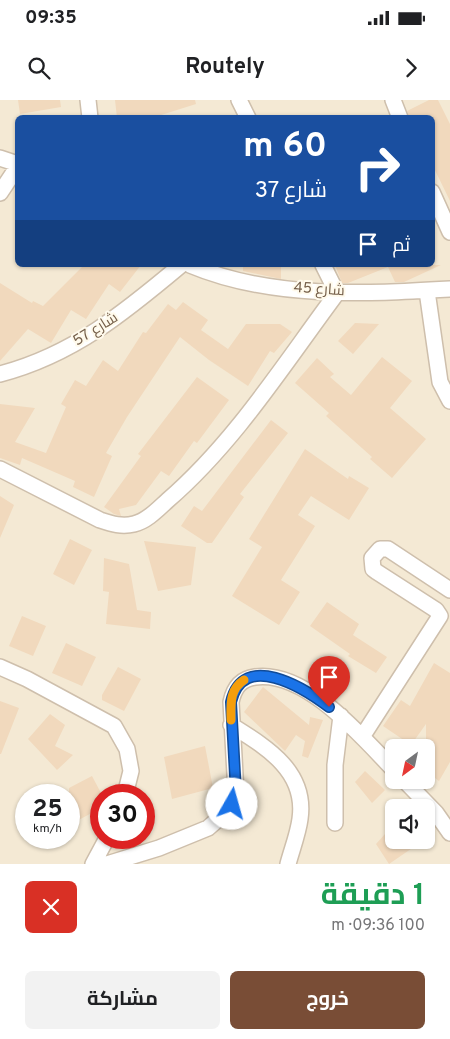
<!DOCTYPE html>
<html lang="ar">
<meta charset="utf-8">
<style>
:root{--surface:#fff;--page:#f2f2f2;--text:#202124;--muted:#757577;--accent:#794d36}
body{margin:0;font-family:Overpass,Cairo,sans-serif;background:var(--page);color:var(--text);direction:rtl;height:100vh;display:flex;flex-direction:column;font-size:19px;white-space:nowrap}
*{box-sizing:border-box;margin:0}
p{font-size:16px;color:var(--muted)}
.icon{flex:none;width:28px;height:28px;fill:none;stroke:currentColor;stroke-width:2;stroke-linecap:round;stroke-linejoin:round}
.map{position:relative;height:764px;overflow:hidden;direction:ltr}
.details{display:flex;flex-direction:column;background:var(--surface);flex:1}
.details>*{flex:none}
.top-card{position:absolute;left:15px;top:15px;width:420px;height:152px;border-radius:8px;box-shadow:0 1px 4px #0004;direction:rtl;background:#1a4fa0;color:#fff;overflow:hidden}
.needle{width:32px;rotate:213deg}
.buttons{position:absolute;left:385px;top:639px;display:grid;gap:10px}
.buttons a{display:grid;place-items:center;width:50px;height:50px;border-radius:8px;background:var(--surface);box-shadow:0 1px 4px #0004;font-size:25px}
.speed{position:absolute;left:15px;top:684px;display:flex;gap:10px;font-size:25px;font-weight:700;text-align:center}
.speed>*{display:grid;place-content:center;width:65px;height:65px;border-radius:50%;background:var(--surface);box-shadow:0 1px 4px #0004;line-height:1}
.speed small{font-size:12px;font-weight:400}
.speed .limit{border:8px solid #d22;background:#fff;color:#111}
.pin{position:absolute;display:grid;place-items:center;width:42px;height:42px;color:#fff;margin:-51px -21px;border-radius:50% 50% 50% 0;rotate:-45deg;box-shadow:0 0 5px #0007}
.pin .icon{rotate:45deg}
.me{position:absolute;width:55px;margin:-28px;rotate:7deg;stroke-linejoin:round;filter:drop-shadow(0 0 4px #0008)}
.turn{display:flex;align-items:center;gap:18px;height:105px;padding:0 25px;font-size:22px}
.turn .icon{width:65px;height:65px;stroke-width:2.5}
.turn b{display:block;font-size:35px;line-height:42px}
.then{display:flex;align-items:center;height:48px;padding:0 25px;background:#0003;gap:10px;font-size:19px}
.round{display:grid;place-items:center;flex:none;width:52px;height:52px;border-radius:8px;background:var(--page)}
.overview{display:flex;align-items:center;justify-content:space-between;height:85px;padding:0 25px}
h1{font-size:30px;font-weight:700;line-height:38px;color:#1e9e55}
.action{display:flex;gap:10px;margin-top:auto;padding:10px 25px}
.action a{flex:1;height:58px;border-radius:8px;background:var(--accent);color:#fff;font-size:20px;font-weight:700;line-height:58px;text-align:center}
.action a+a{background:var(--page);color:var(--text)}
.status{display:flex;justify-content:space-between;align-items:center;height:35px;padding:0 25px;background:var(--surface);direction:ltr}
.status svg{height:14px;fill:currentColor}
header{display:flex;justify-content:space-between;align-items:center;height:65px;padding:0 25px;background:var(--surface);font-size:22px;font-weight:700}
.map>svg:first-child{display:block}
.residential{fill:#f4e9d4;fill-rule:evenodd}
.building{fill:#f1d9bd}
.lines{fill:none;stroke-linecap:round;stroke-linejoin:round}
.minor-casing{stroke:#cebfac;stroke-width:18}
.minor{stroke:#fff;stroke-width:15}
.route-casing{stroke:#114b97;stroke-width:12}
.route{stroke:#1a73e8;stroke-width:9}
.slow{stroke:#f59e0b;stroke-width:9}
.labels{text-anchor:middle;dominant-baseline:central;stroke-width:4;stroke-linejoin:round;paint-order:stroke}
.street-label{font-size:15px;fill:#755f4a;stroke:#fffaec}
</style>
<div class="status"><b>09:35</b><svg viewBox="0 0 49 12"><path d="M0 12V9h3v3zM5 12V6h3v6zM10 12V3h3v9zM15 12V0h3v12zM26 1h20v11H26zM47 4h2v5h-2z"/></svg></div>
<header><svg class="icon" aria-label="forward" viewBox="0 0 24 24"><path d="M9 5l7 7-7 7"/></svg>Routely<svg class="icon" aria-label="search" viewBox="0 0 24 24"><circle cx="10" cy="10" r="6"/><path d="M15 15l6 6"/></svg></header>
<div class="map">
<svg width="450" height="764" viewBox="0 0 450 764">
<rect width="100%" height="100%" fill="#fcf6e5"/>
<path class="residential" d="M0,0h450v764h-450zM18,18h414v147h-414zM394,648h32v32h-32zM26,695h43v43h-43zM101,695h43v43h-43zM394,708h32v32h-32z"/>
<path class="building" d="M18,0h42l1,7 -41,7z
M115,0h80l1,4 -38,12 -41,2z
M429,0h9l12,24v77l-18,-37v-46h-23l-2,-7z
M84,165h57l-21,27 -11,-8 -23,35 -15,-9 -20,33 -23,-14 -28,32v-78l32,20 1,-2 10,5z
M243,165h38v14l-38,-8z
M335,165h106l-37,17h-9l-7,-15 -40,16h-6z
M183,202l25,18 -7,10 27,19 18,-25h34l12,8 -18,21 -4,-2 -22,35 -39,-26 -29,-23 -53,80 -21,36 6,3 -18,41 -21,-10 2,-6 -53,-23 -2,7 -20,-7v-54l35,4 -20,34 31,11 20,-46 -5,-3 14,-24 11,6 17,-26 15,11 25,-39 3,1 22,-29 8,6z
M355,223l24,1 -26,30 -15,-13z
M382,257l30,24 -22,27 36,31 -34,39 -22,-19 2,-2 -46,-41 3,-3 -34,-30 22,-25 17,16 -4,3 21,18z
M197,277l32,23 -32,43 -3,-2 -25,35 -8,-5 -25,34 -17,4 2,7 -7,-2 -10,-7 37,-51 -3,-2z
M271,320l17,13 -48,61 4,3 -32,46h-5l-26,-17 13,-20 8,5z
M305,349l43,30 1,-3 20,12 -20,32 -38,-24 -13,19 17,11 -34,54 19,12 -21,33 -47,-29 30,-49 -13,-8z
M0,396l14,9 -14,33z
M70,439l22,11 -18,35 -21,-11z
M144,441l52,6 -5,38 -33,6z
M104,458l25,6 8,46 14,2 -1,17 -44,-5 3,-32 -6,-1z
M327,502l32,22 -6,11 34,22 -11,16 -28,-17 2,-2 -40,-28z
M22,516l24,10 -13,30 -24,-10z
M66,543l30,14 -14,29 -30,-13z
M434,563l16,10v89l-11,19 -13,-10v-47l-15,21 -28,-19 18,-26 9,6z
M118,567l23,12 -17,32 -22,-11v-5z
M263,587l46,38 1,-8 13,3 -15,38 -6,-2 3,-15 -9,-6 -11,16 -41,-39z
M0,601l19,7 -18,46h-1z
M50,614l15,11 -10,21 18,9 -16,15 -29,-31z
M205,646l8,42 -41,11 -8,-42z
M365,671l20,19 -13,13 -17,-21z
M92,676l9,17v15l-28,15 -4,-8v-27z
M394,724v16h30l-35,24 -13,-20z"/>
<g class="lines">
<g class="minor-casing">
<path id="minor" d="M88,0l2,18
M239,0l9,18
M393,0l7,18
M0,58l18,6
M432,92l18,40
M0,93l18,-27
M190,165c81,34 175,29 260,24
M427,191l13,91 10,19
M0,274c73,-19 125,-62 181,-109
M0,369l100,51c12,4 22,7 34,4 13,-3 24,-15 34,-24 67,-58 116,-136 169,-207l-14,-28
M0,567l27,12 87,47 13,23 4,22 -6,24
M231,625c35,22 76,46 69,94 -2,15 -8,30 -12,45
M362,637l78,-121 -4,-6 -59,-38 -4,-3 -1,-11 8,-9h8l62,41
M404,680l32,33 14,20
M335,723v-58l6,-49
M93,764l14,-26
M107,764l52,-16 49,-20 16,-14 12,-21 -5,-91c3,-14 9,-23 24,-25 51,-7 106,59 139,93"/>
</g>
<use href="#minor" class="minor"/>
</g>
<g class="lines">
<g class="route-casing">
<path id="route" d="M232,704l4,-11 -5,-91c12,-52 73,-14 98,5"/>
</g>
<use href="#route" class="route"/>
<path class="slow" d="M231,620c0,-16 -2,-30 13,-40"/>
</g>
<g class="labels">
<g class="street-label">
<text transform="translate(319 190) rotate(4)">شارع 45</text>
<text transform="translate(96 230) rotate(-32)">شارع 57</text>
</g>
</g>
</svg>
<div class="buttons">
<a><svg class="needle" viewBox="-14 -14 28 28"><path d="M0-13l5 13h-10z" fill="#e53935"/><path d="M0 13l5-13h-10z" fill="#757577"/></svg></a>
<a><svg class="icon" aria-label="sound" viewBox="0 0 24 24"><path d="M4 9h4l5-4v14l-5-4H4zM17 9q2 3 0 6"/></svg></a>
</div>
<div class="speed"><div>25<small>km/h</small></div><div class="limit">30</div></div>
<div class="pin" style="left:329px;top:607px;background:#d93025"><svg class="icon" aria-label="arrive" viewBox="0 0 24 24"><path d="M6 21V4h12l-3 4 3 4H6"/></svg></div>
<svg class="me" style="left:232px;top:704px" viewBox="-20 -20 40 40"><circle r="19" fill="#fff"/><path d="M0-13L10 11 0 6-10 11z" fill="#1a73e8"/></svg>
<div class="top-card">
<div class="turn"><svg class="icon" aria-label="right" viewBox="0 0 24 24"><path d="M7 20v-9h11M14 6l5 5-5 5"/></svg><div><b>60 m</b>شارع 37</div></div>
<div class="then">ثم<svg class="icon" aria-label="arrive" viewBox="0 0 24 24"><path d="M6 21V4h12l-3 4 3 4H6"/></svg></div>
</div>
</div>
<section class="details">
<div class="overview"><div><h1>1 دقيقة</h1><p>100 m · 09:36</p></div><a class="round" style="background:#d93025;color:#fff"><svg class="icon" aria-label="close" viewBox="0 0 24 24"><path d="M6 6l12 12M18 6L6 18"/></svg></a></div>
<div class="action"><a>خروج</a><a>مشاركة</a></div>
</section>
